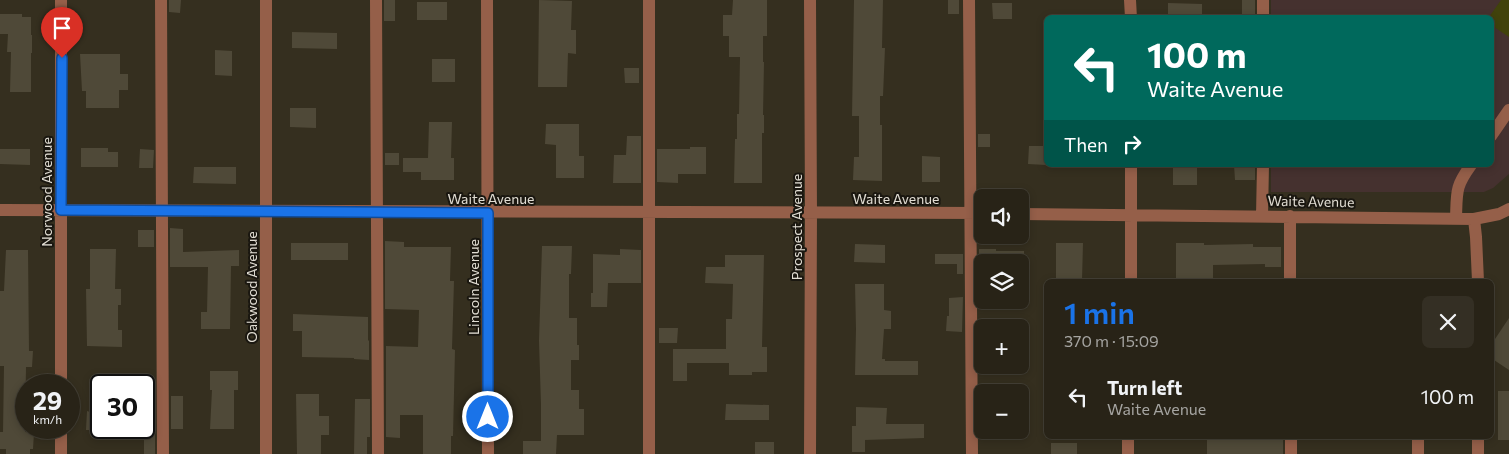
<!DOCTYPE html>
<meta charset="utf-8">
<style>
:root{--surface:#282317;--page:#342f24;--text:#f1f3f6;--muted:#a5a4a1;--line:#444036;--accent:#1a73e8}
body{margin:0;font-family:Commissioner,sans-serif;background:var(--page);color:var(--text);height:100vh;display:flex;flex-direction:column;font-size:19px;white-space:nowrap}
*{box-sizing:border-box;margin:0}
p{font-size:16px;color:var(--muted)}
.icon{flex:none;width:28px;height:28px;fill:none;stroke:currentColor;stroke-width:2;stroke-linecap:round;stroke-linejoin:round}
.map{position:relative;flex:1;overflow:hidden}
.details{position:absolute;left:1044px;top:279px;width:450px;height:160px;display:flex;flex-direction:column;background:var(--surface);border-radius:8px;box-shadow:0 2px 8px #0003,0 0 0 1px var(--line)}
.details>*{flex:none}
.guide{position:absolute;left:1044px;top:15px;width:450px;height:152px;border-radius:8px;box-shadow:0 2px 8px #0003,0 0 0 1px var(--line);background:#00695c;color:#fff;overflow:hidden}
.tools{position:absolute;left:974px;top:189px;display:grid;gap:10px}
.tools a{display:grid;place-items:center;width:55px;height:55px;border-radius:8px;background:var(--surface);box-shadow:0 2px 8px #0003,0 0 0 1px var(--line);font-size:25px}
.speed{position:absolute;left:15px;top:374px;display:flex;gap:10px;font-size:25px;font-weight:700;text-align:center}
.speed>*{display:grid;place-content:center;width:65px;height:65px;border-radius:50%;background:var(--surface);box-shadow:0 2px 8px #0003,0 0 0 1px var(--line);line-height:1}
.speed small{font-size:12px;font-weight:400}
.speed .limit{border:2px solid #111;border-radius:8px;background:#fff;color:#111}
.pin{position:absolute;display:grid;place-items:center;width:42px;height:42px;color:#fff;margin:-51px -21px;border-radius:50% 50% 50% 0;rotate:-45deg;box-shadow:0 0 5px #0007}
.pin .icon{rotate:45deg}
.me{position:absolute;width:55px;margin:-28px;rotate:0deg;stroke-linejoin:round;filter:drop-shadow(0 0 4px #0008)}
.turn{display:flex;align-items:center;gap:18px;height:105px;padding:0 20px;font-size:22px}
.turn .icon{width:65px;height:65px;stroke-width:2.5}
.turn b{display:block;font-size:35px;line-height:42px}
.then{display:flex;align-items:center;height:48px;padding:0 20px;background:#0003;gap:10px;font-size:19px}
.round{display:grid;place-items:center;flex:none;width:52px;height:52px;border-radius:8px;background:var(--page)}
.overview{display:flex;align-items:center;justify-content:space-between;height:85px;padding:0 20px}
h1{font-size:30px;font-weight:600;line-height:38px;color:var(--accent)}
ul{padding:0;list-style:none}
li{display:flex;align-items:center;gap:15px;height:65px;padding:0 20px}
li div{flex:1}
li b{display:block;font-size:19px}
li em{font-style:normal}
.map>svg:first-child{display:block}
.education{fill:#45312f}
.green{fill:#41420b}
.building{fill:#4f4938}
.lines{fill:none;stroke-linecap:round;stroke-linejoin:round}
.minor{stroke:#955f49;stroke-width:12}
.route-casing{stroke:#114b97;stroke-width:12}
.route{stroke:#1a73e8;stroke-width:9}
.labels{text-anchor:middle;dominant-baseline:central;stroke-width:4;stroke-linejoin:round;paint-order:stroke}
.street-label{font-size:14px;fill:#e1ddd3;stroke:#1a1710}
</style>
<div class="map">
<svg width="1509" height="454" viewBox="0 0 1509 454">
<rect width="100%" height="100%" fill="#352f1f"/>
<path class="education" d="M1271,0h238v174l-16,14 -9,4h-213v-27h220v-147l-220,-1z"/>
<path class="green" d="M1501,0h8v37l-18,-12v-7l-2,-1z"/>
<path class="building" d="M169,0h12l-1,13 -11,-1z
M384,0h11v21h-11z
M539,0l33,1 -1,29h5v24l-8,-1 -1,34h-29z
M733,0h34v36h-4v26h1l-1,53h1v18h-2v50h-28l1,-44h2v-25h2l1,-57h-11v-21h-6v-21h9z
M854,0h29l-1,48h3l-2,48h-3v29h2v56l-29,-1 1,-23h5v-41h-7z
M948,0h11v14h-11z
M1242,0h13v18h-13z
M417,2h30v18h-30z
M992,3h20v16h-19z
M1168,3l34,1v14h-34z
M0,14h22v3h9v18h1v18h-1v39h-21l1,-40h-4l1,-18h-8z
M292,32l45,1v16l-45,-1z
M215,50l17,1v25l-17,-1z
M80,54h40v20h8v16h-9v18h-33v-17h-4z
M432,59h23v23h-23z
M624,68h15v15h-14z
M290,108h26v20l-26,-1z
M429,122h23l-1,36h3v22h-33v-8h-18v-14h25z
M546,124h33v32h5v22h-28v-33l-11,-1z
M978,134h12v13h-12z
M627,136h14v47h-28l1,-28h12z
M1029,146h17v19l-18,-1z
M690,147h16v27h-28v9l-21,-1v-33h33z
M81,148h27v4h10v15h-37z
M0,149h30v16l-30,-1z
M140,149l14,1 -1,18h-14z
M385,153h14v12h-14z
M922,156l18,1v25h-18z
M1173,165h24v20h-24z
M1234,165h21v15h-20z
M194,167h42v17l-43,-1z
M170,228l13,1v23l56,-2v16h-8l-1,63h-29v-17h6l1,-45h-38z
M138,230h16v17h-16z
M385,241l19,1v5h47l-1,34h4l-2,68 3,1 -2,86h-2v18h-28v-39h-23v23l-14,-1v-91l32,1 1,-37 -34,-1z
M291,243h57v17h-57z
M1056,243h27l-1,38h-26z
M1176,243h28v2l49,-1v3h28v20h-16v-3l-52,1v15h-37z
M855,244l30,1v18l-31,-1z
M542,246h30l-1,28h-2v44h8v27h2v15h-8v30h8v19h5v26h-27l-1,19h-33v-13h18v-36l-2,-64z
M90,249h26l-1,40h6v16h-3v25h4v17l-35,-1 -1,-57h4z
M620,249l21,1v33h-33l-1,24h-16v-14h2v-39l27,1z
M979,249h17v2h28v11h-42v12h-3z
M6,250h22l1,101h4l-1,16h-6l-1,65 9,1 -1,16h-3v5h-24v-5h-6v-17h3l1,-66h-4v-75h4z
M935,254h28v20h-6v-10h-22z
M725,255h39l-2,92h5v25h-15v3h-23v-12h-42v18h-14v-32h53v-30h6l1,-35 -28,-1 1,-16h19z
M855,284h29v26l7,1v18h-7l-2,30h3v2h33v14h-63l1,-46z
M963,297l-1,35 -16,-1 1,-15h2v-18z
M293,314l75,3v23l1,1v19l-15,-1v-1l-52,-1v-26h-9z
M1509,318v52l-18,-12v-13z
M659,328h19l-1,15h-18z
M210,371h28v19h-4v39h-24l2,-39h-2z
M90,391h11v39h-15l1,-19 3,1z
M1498,391h11v49h-11z
M296,394h23v22h10v19h-8v19h-24z
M171,396h12v33h-12z
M355,399h15v38h-3v17h-13z
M726,404l43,1v15h-44z
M856,407l31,1 -1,16h38v14l-59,2v12h-13v-26h4z
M144,411h11v43h-11z
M1207,436h76v18h-76z
M755,442h19v12h-19z
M1051,443h26v11h-26z"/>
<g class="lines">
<path class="minor" d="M161,0l2,454
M266,0v454
M376,0l2,454
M487,0l1,454
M649,0v454
M810,0l1,213 -1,241
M969,0l3,454
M1130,0l1,18
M1263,18v-18
M1491,136l18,-26
M1131,165v116
M0,210l982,3
M1020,214l454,5 25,-5 10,-5
M1262,216l1,-51
M1290,216v65
M1456,218c1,-26 -1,-31 15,-53
M1474,219l2,18 2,44
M61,385v-385
M1291,436v18
M61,454v-26
M1128,454v-18
M1418,454v-18
M1478,454v-18"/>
</g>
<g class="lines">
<g class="route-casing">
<path id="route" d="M62,58l-1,152 427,3v204"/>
</g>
<use href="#route" class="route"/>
</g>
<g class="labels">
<g class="street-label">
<text transform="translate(46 192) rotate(-90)">Norwood Avenue</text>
<text x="491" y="198">Waite Avenue</text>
<text x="896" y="198">Waite Avenue</text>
<text transform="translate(1311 201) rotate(1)">Waite Avenue</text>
<text transform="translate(796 227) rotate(-90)">Prospect Avenue</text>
<text transform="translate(251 287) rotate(-90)">Oakwood Avenue</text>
<text transform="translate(473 287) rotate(-90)">Lincoln Avenue</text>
</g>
</g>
</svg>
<div class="tools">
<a><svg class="icon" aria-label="sound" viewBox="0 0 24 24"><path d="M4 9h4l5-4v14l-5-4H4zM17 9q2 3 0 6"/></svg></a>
<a><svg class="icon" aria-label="layers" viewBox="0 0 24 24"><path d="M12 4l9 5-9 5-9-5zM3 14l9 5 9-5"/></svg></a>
<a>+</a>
<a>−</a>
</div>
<div class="speed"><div>29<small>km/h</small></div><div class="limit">30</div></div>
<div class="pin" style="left:62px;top:58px;background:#d93025"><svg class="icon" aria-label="arrive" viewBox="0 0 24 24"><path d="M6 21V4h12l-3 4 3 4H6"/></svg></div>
<svg class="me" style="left:488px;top:417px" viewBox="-20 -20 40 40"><circle r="17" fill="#1a73e8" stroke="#fff" stroke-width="3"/><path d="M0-11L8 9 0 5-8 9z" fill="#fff"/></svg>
<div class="guide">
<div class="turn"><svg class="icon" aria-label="left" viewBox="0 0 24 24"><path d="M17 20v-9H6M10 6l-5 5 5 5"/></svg><div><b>100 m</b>Waite Avenue</div></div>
<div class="then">Then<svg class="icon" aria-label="right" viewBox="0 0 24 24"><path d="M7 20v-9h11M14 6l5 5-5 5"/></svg></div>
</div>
<section class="details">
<div class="overview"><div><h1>1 min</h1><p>370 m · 15:09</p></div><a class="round"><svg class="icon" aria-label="close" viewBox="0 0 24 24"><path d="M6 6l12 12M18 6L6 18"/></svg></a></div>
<ul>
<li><svg class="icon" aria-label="left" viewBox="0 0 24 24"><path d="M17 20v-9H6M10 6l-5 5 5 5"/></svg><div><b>Turn left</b><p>Waite Avenue</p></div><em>100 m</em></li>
</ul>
</section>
</div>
